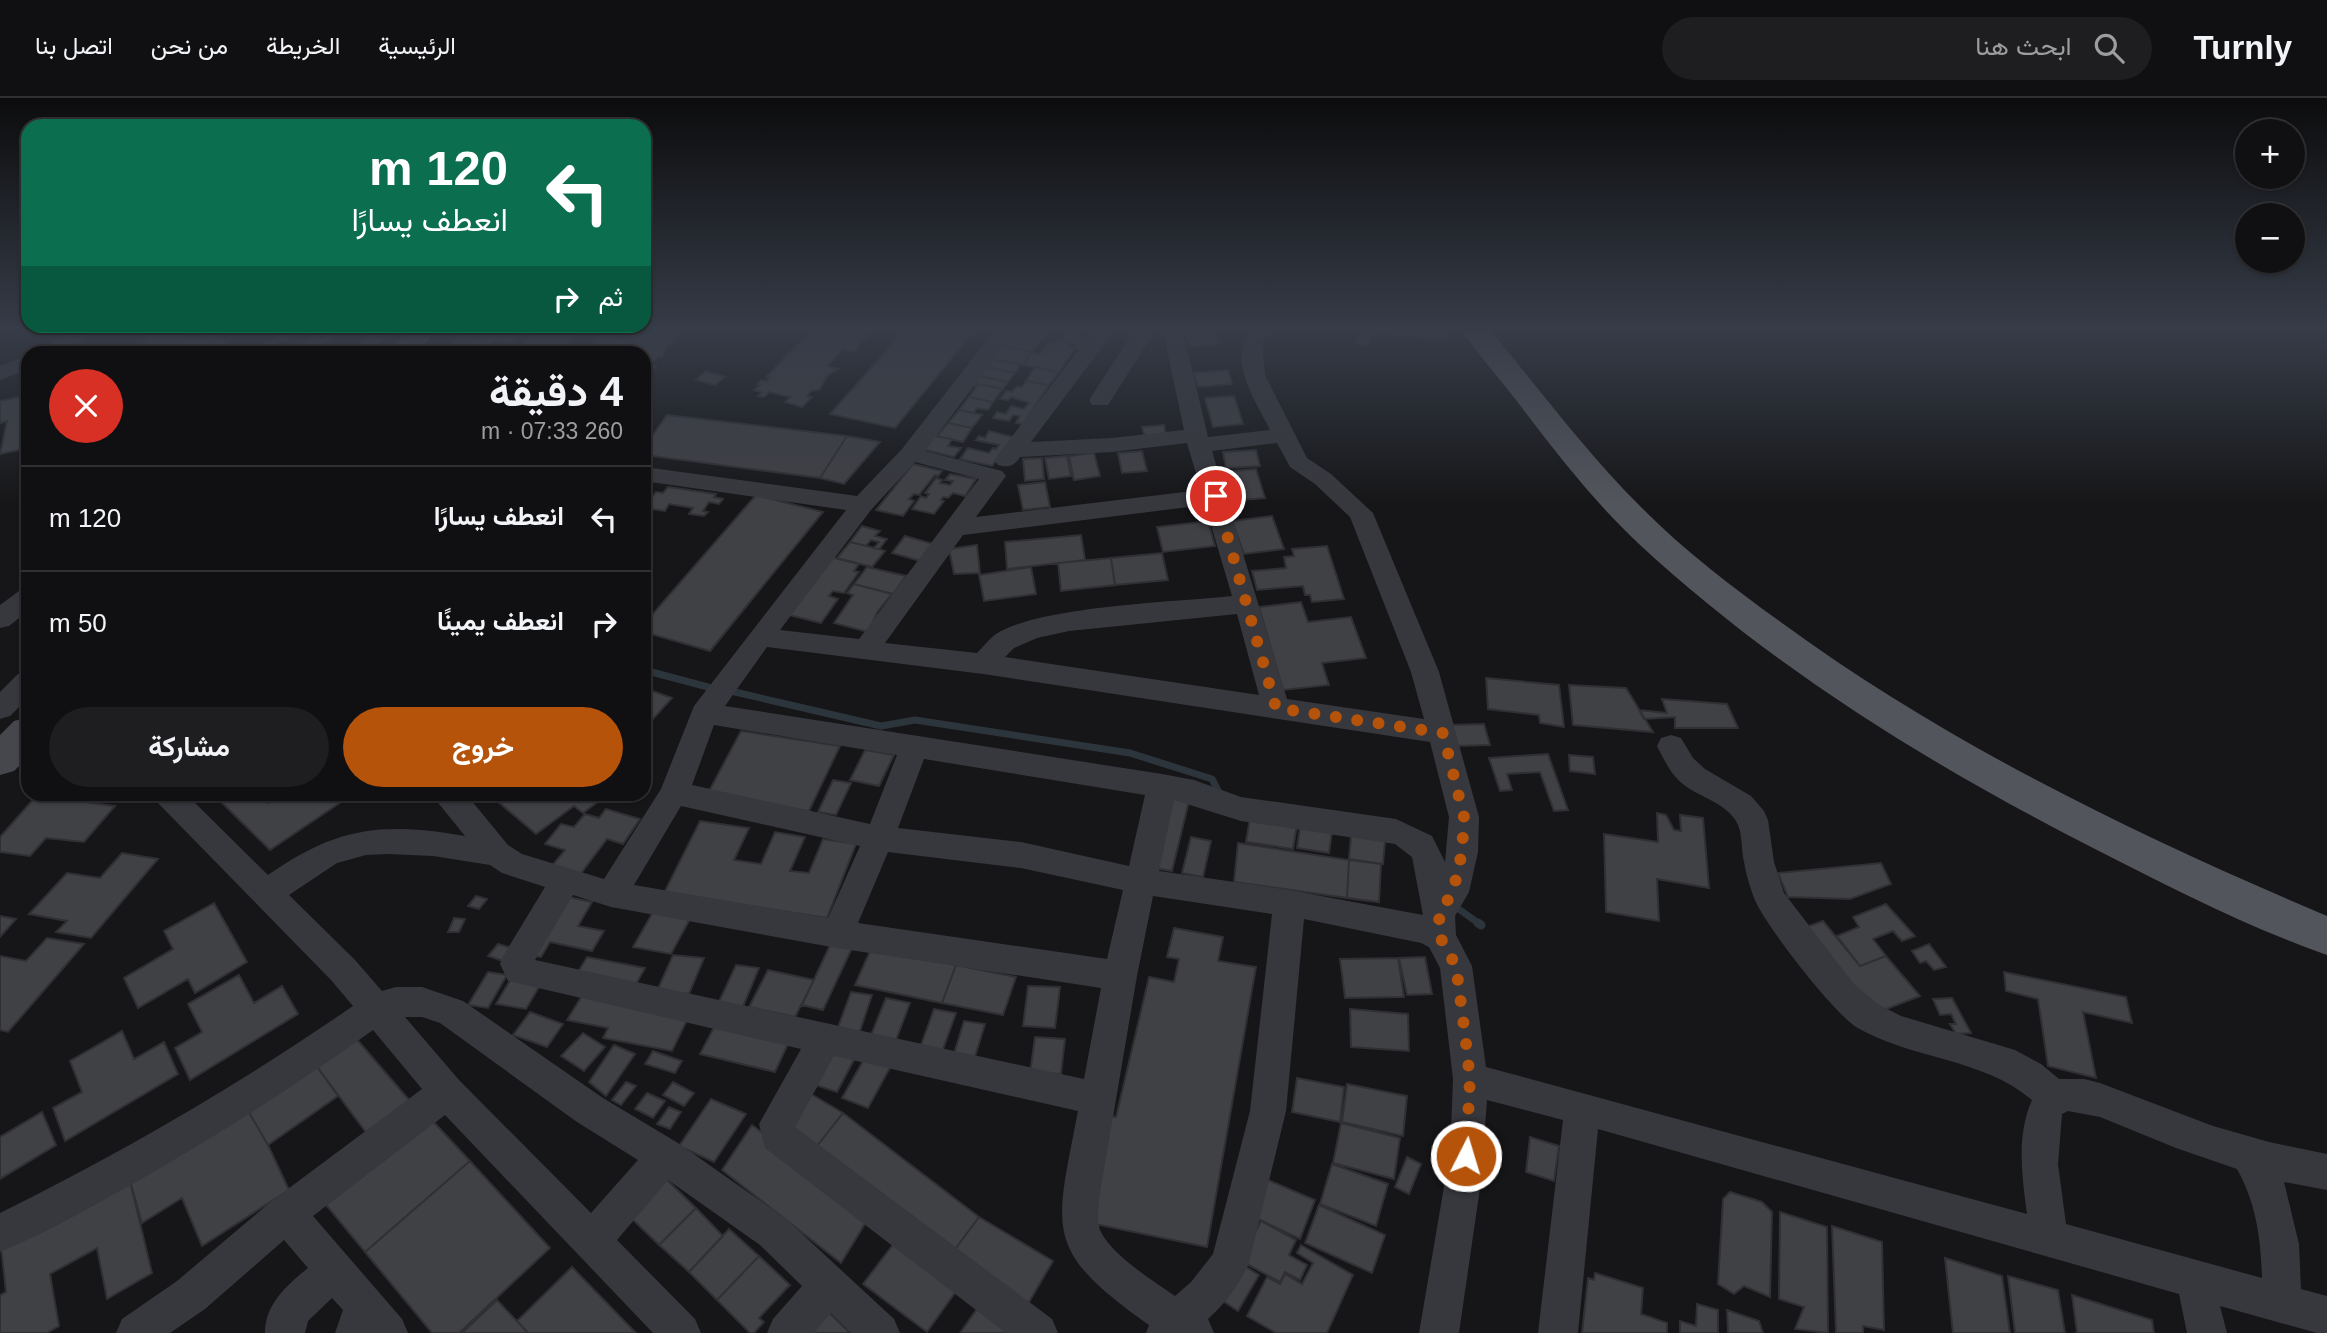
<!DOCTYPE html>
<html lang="ar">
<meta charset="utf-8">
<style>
:root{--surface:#101012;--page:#1e1e20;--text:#f1f3f6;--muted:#9c9d9f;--line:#303032;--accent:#b45309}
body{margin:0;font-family:Arial,Vazirmatn,sans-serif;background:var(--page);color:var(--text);direction:rtl;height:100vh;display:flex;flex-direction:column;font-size:26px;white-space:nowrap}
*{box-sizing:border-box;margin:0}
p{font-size:23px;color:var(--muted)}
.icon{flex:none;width:38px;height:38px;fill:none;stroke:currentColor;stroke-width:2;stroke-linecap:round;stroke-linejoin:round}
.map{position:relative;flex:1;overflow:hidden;direction:ltr}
.panel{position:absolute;left:21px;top:248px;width:630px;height:455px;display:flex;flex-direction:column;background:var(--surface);border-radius:21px;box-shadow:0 2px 5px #0004,0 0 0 2px var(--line);direction:rtl}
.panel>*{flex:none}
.hud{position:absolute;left:21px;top:21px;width:630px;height:214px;border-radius:21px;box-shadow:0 2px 5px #0004,0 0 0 2px var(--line);direction:rtl;background:#0b6e4f;color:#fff;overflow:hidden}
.buttons{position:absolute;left:2235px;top:21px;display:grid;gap:14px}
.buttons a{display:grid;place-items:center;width:70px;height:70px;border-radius:50%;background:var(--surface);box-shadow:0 2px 5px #0004,0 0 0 2px var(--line);font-size:35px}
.pin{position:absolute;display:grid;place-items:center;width:60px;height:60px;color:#fff;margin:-30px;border:4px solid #fff;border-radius:50%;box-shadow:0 2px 7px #0007}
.me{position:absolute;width:77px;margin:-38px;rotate:5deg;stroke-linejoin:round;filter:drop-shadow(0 0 5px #0008)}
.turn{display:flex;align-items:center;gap:24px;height:147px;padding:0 28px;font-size:32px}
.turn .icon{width:91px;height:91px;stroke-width:2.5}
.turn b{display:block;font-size:49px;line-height:60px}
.then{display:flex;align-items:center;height:66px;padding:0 28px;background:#0003;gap:14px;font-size:26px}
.round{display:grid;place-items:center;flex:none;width:74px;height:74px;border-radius:37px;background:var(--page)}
.head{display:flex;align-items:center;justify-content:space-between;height:119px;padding:0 28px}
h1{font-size:42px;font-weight:700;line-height:52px}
.cta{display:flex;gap:14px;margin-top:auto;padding:14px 28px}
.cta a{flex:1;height:80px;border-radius:42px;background:var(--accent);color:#fff;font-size:28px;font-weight:700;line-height:80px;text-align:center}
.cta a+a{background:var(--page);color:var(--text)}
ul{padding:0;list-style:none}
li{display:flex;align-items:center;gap:21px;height:105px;padding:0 28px;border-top:2px solid var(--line)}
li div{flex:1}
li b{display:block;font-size:26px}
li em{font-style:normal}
header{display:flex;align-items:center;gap:42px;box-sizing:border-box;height:98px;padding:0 35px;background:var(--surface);border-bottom:2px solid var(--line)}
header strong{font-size:33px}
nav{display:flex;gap:38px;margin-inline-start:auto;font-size:24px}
.search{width:490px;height:63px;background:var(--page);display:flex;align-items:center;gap:18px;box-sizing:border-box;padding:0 24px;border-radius:38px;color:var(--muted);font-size:26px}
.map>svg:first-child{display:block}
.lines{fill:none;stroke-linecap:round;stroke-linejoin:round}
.stream-far1{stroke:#2c353c;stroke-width:7}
.stream{stroke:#2c353c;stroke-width:9}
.building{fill:#404145;stroke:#303034;stroke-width:2}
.minor{fill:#37383d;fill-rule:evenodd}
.secondary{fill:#45474d;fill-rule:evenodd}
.primary{fill:#53555c;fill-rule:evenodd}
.route{stroke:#b45309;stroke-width:12;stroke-dasharray:0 21.6}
</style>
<header>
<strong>Turnly</strong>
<div class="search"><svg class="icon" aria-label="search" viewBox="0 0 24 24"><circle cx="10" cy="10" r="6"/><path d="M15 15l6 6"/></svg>ابحث هنا</div>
<nav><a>الرئيسية</a><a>الخريطة</a><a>من نحن</a><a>اتصل بنا</a></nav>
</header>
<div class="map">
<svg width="2327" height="1235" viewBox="0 0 2327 1235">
<rect width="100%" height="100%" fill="#161618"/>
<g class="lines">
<path class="stream-far1" d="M644,572l64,17
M735,594l146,34 34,-6 215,33 82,26 9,17
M1453,807l28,20"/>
<path class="stream" d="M1478,825l3,2"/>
</g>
<path class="building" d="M141,233h43l5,9 29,-9 14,23h-133l48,-11z
M273,233l36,1 -37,12 6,10h-43l43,-15z
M479,233h43l-10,12 -18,-2 -7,8 -23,-2z
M534,233h45l-20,23h-28l5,-7 -15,-1z
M624,233h58l-5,1 -7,8 5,1 -4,5 -3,-1 -6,12 -4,-1 -7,9 5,1 -12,12v-24h-39z
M811,233h57l-5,5 5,1 -7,5 -6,10 -12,-3 -16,17 11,3 -10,6 -9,15 -8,1 -4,5 5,1 -10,10 -17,-5 5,-5 -21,-5 -5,5 -6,-1 4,-4 -8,-2 6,-5 -3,-1 4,-4 5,1 3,-3 -3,-1z
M904,233h70l-79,97 -65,-14z
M1016,233h34l-8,10 -29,-6z
M1184,233h31l5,13 -30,3z
M1360,233l12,2 -4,13 -12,-2z
M1374,233h72l5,7 -12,2z
M1069,235l13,3 5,1 -8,12 -4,-1 2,-4 -20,-3 7,-2z
M1013,237l27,6 -8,11 -29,-6z
M1057,243l12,2 -2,3 8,2 -16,24 -36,-7 9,-13 8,2 8,-11 7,1z
M1003,248l29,6 -9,13 -30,-6z
M993,261l27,6 -5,8 -28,-6z
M987,269l28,6 -7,9 -29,-6z
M1035,269l24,5 -10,13 -23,-4z
M1228,272l4,14 -34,3 -4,-14z
M706,273l19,6 -10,8 -19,-5z
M979,278l29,6 -5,7 -29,-6z
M1026,283l23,4 -26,39 -7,-1 4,-7 -7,-1 -4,6 -16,-3 4,-6 9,2 5,-8 13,3 5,-6 -18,-6 -3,3 -8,-1 6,-8 6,1 5,-6 5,1z
M974,285l29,6 -10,13 -24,-5 8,-11 -5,-1z
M28,297l-2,27 2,-1v27l-28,6 7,-33 -7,2v-22z
M1234,298l9,28 -30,3 -8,-29z
M969,299l24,5 -5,8 -11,-2 -3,5 -15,-3z
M959,312l23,5 -10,13 -24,-5z
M667,317l180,21 -27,42 -175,-23 3,-4h-4v-4z
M948,325l24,5 -9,14 -26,-6z
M1164,327l2,11 -21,1 -3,-10z
M989,333l24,6 -21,29 -32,-7 8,-11 21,5 4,-5 3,1 3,-4 -23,-5 3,-4 6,2z
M847,338l33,6 -36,42 -24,-6z
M934,338l18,3 -4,7 13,2 -7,9 -33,-8z
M1256,352l4,16 -34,2 -3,-16z
M1142,353l5,20 -25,2 -4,-20z
M1094,355l6,23 -26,4 -5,-24z
M1067,358l4,20 -22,3 -4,-21z
M1042,360l2,21 -19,2 -2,-22z
M913,366l29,7 -4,5 -3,-1 -16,20 -5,-1 -5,5 5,2 -11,15 -27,-6z
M1256,371l9,29 -34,3 -8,-29z
M950,376l26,5 -11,17 -12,-3 -5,5 -5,-1 -2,3 3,1 -10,13 -22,-5 9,-13 5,2 3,-4 -4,-1 11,-15 6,2 -2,3 10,2 3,-4 -8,-1z
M1045,384l5,25 -27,3 -5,-25z
M668,389l48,7 -2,3 9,2 -4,5 -10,-2 -6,9 5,1 -4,4 -15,-2 4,-6 -24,-4 -4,7 -21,-3 12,-16 7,1z
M756,397l67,17 -113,139 -66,-19v-8z
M1272,418l12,33 -40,5 -12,-33z
M1208,423l7,25 -52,6 -6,-25z
M862,428l18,5 -5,5 12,3 -8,10 -5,-1 5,-6 -8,-2 -5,6 -16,-4z
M1081,437l4,25 -78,9 -2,-27z
M905,438l32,9 -13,17 -32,-9z
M850,444l29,7 6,2 -13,16 -35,-9z
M977,447l3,28 -26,1 -5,-25z
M1327,448l17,53 -32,3 -2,-7h-5l-2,-9 -46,4 -5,-19 34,-3 -2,-11 10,-1 -2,-7z
M1162,455l6,27 -53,5 -4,-27z
M830,459l29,7 -5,7 5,1 -15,21 -11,-2 -4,5 9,3 -17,24 -36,-9z
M1111,460l4,27 -54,6 -3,-28z
M867,469l39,9 -13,18 -39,-10z
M1031,469l5,27 -52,7 -5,-26z
M854,486l38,10 -14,17 -10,21 -34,-9 19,-28 -6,-2z
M1301,504l7,20 43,-5 15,41 -44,5 7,22 -46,5 -24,-83z
M1486,580l73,7 5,42 -24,-4 -1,-8 -51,-6z
M1569,587l57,3 27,44 -80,-7z
M644,590l28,10 -28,31z
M1662,601l65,5 11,24h-63v-11l-31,2 -5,-9 28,3z
M1484,626l6,21 -35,1 -5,-21z
M741,633l99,15 -31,65 -102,-16z
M865,652l29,5 -15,31 -29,-6z
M1548,656l20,56 -14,1 -14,-39 -33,2 5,16 -12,1 -11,-33z
M1569,657l24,2 2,17 -25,-3z
M833,682l18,3 -15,32 -18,-3z
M38,696h46l-6,7 37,5 -31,36 -38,-4 -16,18 -30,-4v-15z
M213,696h47l9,9 12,-9h72l-83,56z
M489,696h119l-25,19 -9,-7 -38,28z
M1170,700l19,3 -17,70 -19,-3z
M606,711l34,10 -17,25 -16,-5 -28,37 -28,-9 14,-17 -20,-6 16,-20 13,3 11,-13 14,4z
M1251,714l47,6 -5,31 -47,-7z
M1657,715l9,2 8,15 7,1 -1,-16 23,3 6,70 -52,-9 2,42 -53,-9 -2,-78 54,8z
M1301,722l32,4 -4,29 -32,-5z
M700,723l49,7 -15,32 27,4 14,-32 30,5 -15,34 19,2 14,-34 33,5 -29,74 -163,-25z
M1352,727l34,5 -3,34 -34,-5z
M1191,739l20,4 -8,36 -21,-4z
M1238,745l111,17 -2,38 -113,-16z
M122,755l36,6 -67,79 -35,-6 11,-11 -38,-7 38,-41 33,5z
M1349,762l32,4 -2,38 -32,-4z
M1881,765l10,21 -41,15 -62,-2 -10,-24z
M476,798l11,3 -8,10 -11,-3z
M564,798l28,6 -14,24 26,5 -12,20 -42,-9 -9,15 -13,-2z
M214,805l33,59 -52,31 -7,-14 -50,29 -14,-30 49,-29 -9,-18z
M1886,806l29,32 -13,5 -9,-10 -20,8 13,17 -26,10 -23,-30 22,-9 -6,-10z
M653,814l37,7 -19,35 -38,-7z
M0,818l16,3 -16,18z
M454,820l11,1 -6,13h-11z
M1823,823l37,45 26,-10 34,40 -44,17 -70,-86z
M1174,830l49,9 -5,24 38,6 -49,280 -122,-25 25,-106 6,1 33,-140 25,5 5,-23 -12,-2z
M47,840l37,6 -76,88 -8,-2v-74l26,5z
M832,843l21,5 -30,64 -21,-5z
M498,846l14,4 -9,13 -15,-5z
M1929,846l17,23 -12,3 -8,-9 -6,2 -8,-12z
M871,851l85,16 -14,38 -87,-18z
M673,857l31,3 -15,36 -32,-3z
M587,859l58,11 -11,20 -59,-11z
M1425,859l7,37 -25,1 -8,-37z
M1398,860l6,39 -59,1 -5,-39z
M736,867l23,3 -17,41 -25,-3z
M956,867l60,12 -13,38 -61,-12z
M768,872l46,10 -19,37 -46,-10z
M488,874l19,3 -19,33 -20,-3z
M2004,874l122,25 6,26 -49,-11 13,66 -48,-12 -10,-67 -32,-8z
M239,877l15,28 28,-17 16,28 -108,66 -15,-32 27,-16 -14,-28z
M512,879l30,5 -16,27 -30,-5z
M1028,888l32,1 -5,41 -32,-2z
M851,894l21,3 -13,39 -22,-4z
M583,896l107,20 -18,37 -69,-13 5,-10 -41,-8z
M886,900l24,5 -14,37 -25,-5z
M1952,900l19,35 -15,1 -6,-10h6l-5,-10 -11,1 -7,-16z
M934,911l22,4 -14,39 -22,-4z
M1350,911l58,5 1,37 -58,-4z
M530,914l33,12 -16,23 -34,-12z
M719,920l73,17 -17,37 -75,-18z
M964,923l21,3 -11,36 -21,-3z
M122,933l12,28 30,-17 14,32 -113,67 -12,-33 29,-16 -12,-31z
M583,935l22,14 -21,24 -23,-15z
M354,938l57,66 -43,33 -53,-71z
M1035,939l30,2 -4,35 -31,-1z
M826,946l31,10 -20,38 -31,-10z
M614,947l21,9 -29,42 -17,-14z
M653,953l29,10 -7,12 -30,-9z
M867,956l25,10 -24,44 -26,-10z
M315,966l23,32 -70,49 -21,-36z
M1297,980l47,9 -4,35 -48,-10z
M626,984l10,4 -15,19 -9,-5z
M673,984l21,11 -10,13 -21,-11z
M1347,986l60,12 -4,40 -61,-14z
M806,993l37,22 -26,33 -37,-22z
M647,995l18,8 -12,17 -18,-9z
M711,1001l35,15 -32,48 -35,-16z
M669,1009l12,5 -11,17 -13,-5z
M247,1011l21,36 21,45 -87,56 -20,-48 -40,25 -12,-42z
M42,1014l14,33 -56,34v-42z
M843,1015l136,104 -29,39 -133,-110z
M431,1021l39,42 -105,91 -39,-47z
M1341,1025l59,15 -6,41 -61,-16z
M752,1027l119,89 -30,49 -119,-93z
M1530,1039l29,9 -5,35 -28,-9z
M1407,1059l14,7 -12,30 -14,-7z
M470,1063l80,87 -91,85h-27l-67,-81z
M1332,1066l56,20 -12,42 -56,-22z
M659,1074l37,36 -37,37 -34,-33z
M1268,1082l47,20 -15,39 -46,-22z
M130,1083l22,92 -45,26 -10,-51 -47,26 9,52 -12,7h-47v-38l6,-3 -5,-45z
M1730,1094l32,10 10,10 -2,85 -26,-11 -10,8 -16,-10 5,-85z
M1319,1107l66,30 -13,38 -67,-30z
M696,1110l27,28 -34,36 -30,-27z
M1780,1114l47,15 1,106 -33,-4 9,-22 -25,-8z
M979,1119l74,44 -28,48 -75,-53z
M1261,1123l35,19 -7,15 18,10 -7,15 -15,-8 -5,10 -39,-21z
M1832,1128l50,16 2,88 -21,-4v7h-27z
M729,1131l30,27 -42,44 -28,-28z
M898,1140l64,45 -35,49 -64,-48z
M1301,1147l52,30 -26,58h-51l-29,-17 20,-39 13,7 5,-10 17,10 11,-21 -16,-10z
M759,1158l31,29 -31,33 5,4 -10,11h-4l-33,-33z
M1945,1160l57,18 8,57h-57z
M1235,1162l24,15 -21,36 -24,-16z
M572,1169l64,66h-108l-11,-12z
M1595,1175l48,15 -2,26 26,9v10h-85l6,-55 6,2z
M2008,1178l50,14 7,43h-50z
M2072,1197l80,25 2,13h-77z
M984,1201l48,34h-72z
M497,1202l31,33h-66z
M818,1204l31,30 -1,1h-57z
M1697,1206l21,6v23h-38v-12l16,5z
M1727,1212l32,11 4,12h-35z"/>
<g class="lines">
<path class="minor" d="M71,233h26l-36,23h-27z
M316,233h24l-27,23h-24z
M370,233h22l-20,23h-22z
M462,233h22l-19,23h-22z
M602,233h21l-18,23h-21z
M994,233h21l-90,120 77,20 4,5 -30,41 225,-27 -14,-47 -75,9 -92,5c-6,9 -11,11 -22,8l-4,-5 99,-129h21l-83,111 81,-4 72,-8 -21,-99h20l25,106 62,-7c-14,-29 -43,-69 -20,-99h21l-9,12 3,32 42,83 24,16 42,39 66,159 40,145 -1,35 -9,40 -14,24 1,19 16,31 14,101 541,147c-5,-38 -11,-78 5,-114 -51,-43 -120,-40 -176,-73 -23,-15 -92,-103 -102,-129 -4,-11 -8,-24 -10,-36 -3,-12 -1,-30 -8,-41 -11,-18 -36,-24 -52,-36 -13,-10 -20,-25 -27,-39l4,-8 10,-3 10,3 12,20 12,11 46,27 13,15 4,9 6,42 10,31 70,91 24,20 23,12 114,34 26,14 18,15h25l16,4 113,43 56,16 58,12v36l-43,-8 15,62 2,45 26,7v37h-10l-97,-27 7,27h-40l-8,-39 -581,-165 -20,204h-40l25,-213 -76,-20 -6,81 -22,152h-40l26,-152 6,-51 2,-51 -13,-111 -11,-21 -8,-4 -117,-24 -18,192 -37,152c-9,21 -24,41 -41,56l6,14h-68l3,-8c-107,-76 -94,-93 -71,-214l-244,-55 -39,71 257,192 6,14h-52l-241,-185 -6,-24 42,-75 -293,-68 -8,-17 2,-6 43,-71 -43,-14 -12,-8 -57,-9 -45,-2 -22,1 -29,8 -48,32 66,65 27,31 14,-4h26l41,14 140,97 75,45 108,76 108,100 6,14h-49l-20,-20 -17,20h-47l6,-14 29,-33 -42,-41 -92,-65 -51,60 78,79 6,14h-48l-208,-218 -132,101 89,103 6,14h-73l8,-23 -11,-12 -24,23 -3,12h-40c0,-29 22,-48 43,-65l-24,-28 -79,69 -35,24h-54l6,-14 55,-38 96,-81 149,-111 -49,-59c-79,57 -160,108 -244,156 -42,23 -85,48 -129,66v-39c123,-61 240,-129 353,-207l-22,-26 -174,-178 -4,-8h33l82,81c70,-49 115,-53 197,-39l-34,-42h35l42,51 14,9 82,25 57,-90 33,-83 152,-196 -202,-29v-14l213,29 45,-47zM1277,345l13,24 25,17 35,33 61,155 13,47 -137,-20 -75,-248zM915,364l64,17 -120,160 -79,-9 91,-120zM1205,407l27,91c-56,6 -192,10 -236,38 -7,5 -13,13 -19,19l-92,-10 78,-108zM1237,516l22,81 -254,-38 9,-9 23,-10 32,-7zM767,549l216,27 447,68 19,75 -4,45 -13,-26 -36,-17 -155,-22 -47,-17 -32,-6 -437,-68zM714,627l183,30 -27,69 -178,-39zM924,661l221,36 -16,71 -108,-24 -123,-14zM1174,702l67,21 154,23 17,13 11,58 -134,-25 -130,-19zM681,708l179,40 -32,72 -194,-33zM888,754l133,16 102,22 -16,69 -249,-36zM573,797l38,12 226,41 264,40 -17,91 -549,-119zM1153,798l119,18 -22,197 -37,143 -22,28 -16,14c-23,-16 -62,-40 -74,-64 -5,-9 -2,-23 -2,-33l38,-223zM405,919h17l18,6 137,99 61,38 -47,53 -132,-133zM2068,1013l32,6 76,31 61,21c19,34 24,70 25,109l-196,-54 -8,-60 4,-50z
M1134,233h21l-47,74h-16l-3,-5z
M28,257v14l-28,11v-14z
M28,490v23l-19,15 -9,2v-23l19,-14z
M28,573v27l-18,18 -10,3v-27l18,-18z"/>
<path class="secondary" d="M406,233h30l-20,23h-30z
M28,619v40l-14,14 -14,4v-40l14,-14z"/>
<path class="primary" d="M1462,233h29c49,59 94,120 148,174 43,44 93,82 143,118 167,122 354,212 545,293v39c-80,-28 -157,-68 -232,-106 -163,-83 -321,-180 -456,-305 -46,-43 -85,-94 -123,-144 -18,-23 -37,-45 -54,-69z"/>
</g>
<linearGradient id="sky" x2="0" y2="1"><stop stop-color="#0c0c0d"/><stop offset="0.57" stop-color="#363c48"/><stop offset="1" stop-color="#363c48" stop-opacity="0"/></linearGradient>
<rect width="2327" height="406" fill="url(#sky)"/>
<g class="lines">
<path class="route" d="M1216,398l60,212 167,25 21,84 -2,35 -9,40 -14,21 1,24 16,29 9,68 5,45 -4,77"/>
</g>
</svg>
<div class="buttons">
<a>+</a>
<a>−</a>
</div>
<div class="pin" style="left:1216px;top:398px;background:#d93025"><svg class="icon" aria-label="arrive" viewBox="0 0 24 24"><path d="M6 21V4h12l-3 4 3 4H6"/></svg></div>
<svg class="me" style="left:1466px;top:1058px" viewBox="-20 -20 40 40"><circle r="17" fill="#b45309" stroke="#fff" stroke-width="3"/><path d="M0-11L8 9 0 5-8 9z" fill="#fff"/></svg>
<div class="hud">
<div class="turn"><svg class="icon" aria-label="left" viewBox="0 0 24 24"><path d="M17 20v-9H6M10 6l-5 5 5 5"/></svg><div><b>120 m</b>انعطف يسارًا</div></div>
<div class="then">ثم<svg class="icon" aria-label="right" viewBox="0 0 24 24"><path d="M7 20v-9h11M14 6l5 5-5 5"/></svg></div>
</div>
<section class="panel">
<div class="head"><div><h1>4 دقيقة</h1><p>260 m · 07:33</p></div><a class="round" style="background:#d93025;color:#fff"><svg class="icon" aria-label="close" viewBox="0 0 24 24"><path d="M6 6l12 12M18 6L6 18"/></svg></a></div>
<ul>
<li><svg class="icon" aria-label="left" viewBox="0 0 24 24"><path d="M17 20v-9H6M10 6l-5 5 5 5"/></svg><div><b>انعطف يسارًا</b></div><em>120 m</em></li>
<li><svg class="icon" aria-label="right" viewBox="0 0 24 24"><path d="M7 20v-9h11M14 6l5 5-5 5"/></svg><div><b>انعطف يمينًا</b></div><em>50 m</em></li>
</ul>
<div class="cta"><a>خروج</a><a>مشاركة</a></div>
</section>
</div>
